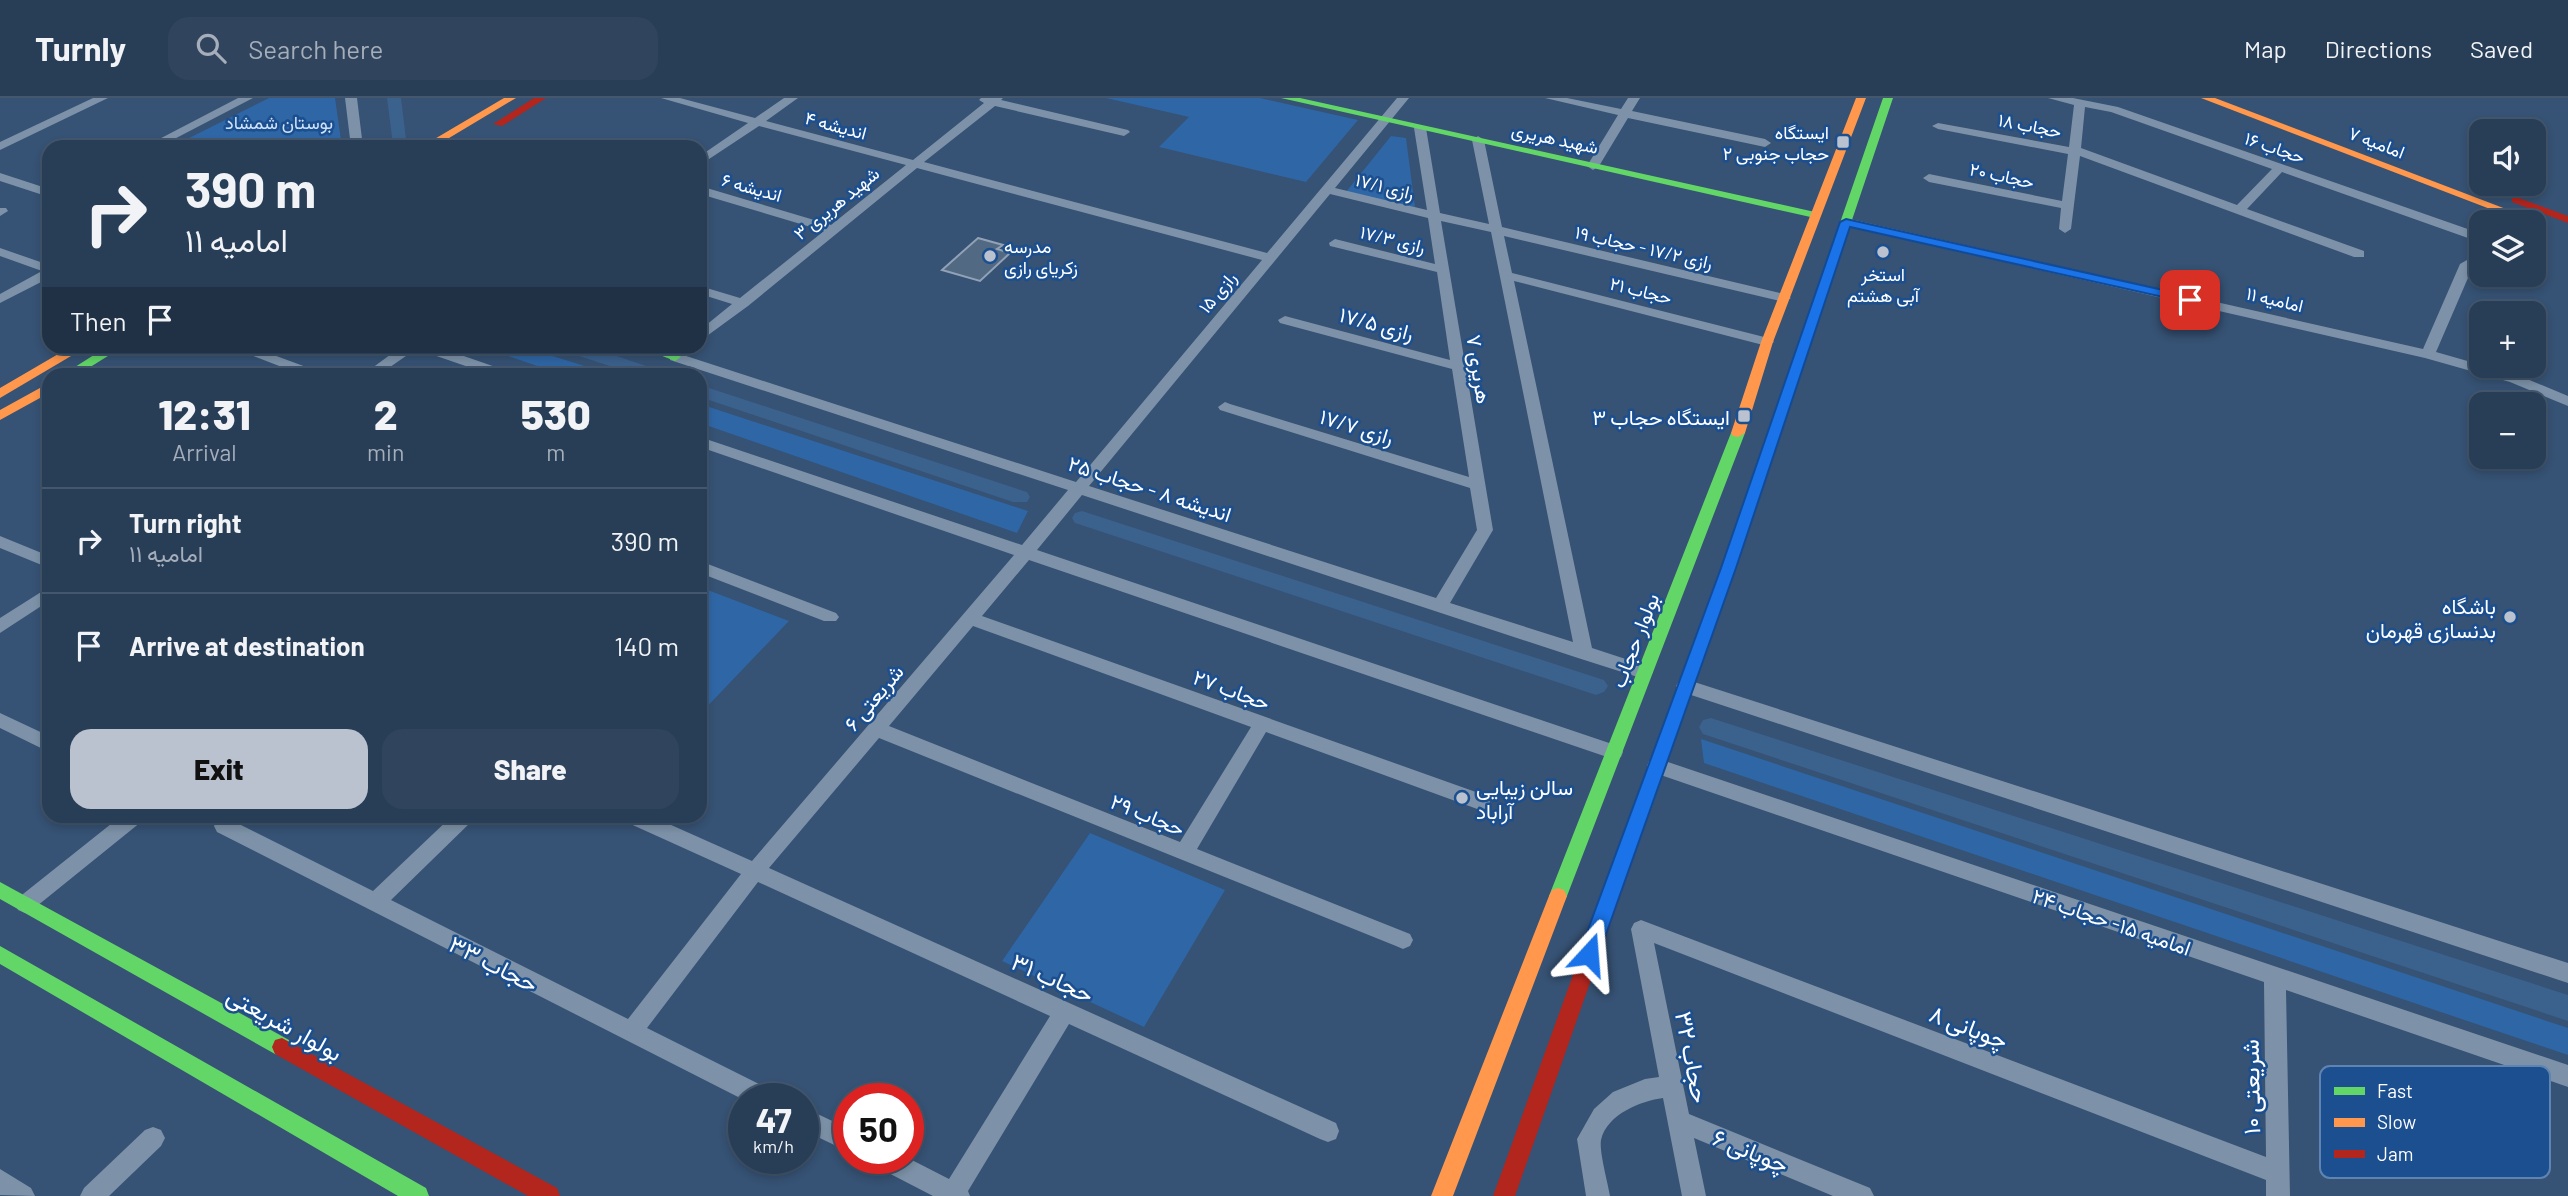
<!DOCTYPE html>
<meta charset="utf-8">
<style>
:root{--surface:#283e57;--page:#30455d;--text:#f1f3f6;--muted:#a5aeba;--line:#44576d;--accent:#b9c2ce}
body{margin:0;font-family:Barlow,Vazirmatn,sans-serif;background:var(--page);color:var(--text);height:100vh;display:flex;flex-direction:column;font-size:26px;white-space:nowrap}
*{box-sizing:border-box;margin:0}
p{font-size:23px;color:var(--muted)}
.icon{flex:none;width:38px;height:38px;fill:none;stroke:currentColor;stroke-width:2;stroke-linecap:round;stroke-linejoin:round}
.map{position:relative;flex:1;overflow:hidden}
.drawer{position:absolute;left:42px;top:270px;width:665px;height:455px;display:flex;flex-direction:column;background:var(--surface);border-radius:21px;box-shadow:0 4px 10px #0003,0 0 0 2px var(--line)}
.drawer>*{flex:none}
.top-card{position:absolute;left:42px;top:42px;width:665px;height:214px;border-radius:21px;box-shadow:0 4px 10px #0003,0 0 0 2px var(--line);background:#283e57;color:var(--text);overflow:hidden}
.fabs{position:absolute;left:2469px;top:21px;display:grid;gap:14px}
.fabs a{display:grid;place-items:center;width:77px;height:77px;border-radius:14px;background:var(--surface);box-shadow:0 4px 10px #0003,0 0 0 2px var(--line);font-size:35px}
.speed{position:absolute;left:728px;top:985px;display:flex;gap:14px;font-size:35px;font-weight:700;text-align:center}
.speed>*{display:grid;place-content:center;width:91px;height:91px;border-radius:50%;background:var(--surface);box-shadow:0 4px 10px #0003,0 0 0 2px var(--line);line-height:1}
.speed small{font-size:18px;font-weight:400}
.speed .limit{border:10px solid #d22;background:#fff;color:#111}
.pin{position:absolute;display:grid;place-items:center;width:60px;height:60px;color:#fff;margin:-30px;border-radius:14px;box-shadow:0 4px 10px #0006}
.me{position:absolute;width:77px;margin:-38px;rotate:19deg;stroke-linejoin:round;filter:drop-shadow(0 0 5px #0008)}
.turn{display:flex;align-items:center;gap:24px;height:147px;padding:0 28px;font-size:32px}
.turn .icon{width:91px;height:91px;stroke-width:2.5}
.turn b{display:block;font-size:49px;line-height:60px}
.then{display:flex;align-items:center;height:66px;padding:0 28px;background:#0003;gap:14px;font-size:26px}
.eta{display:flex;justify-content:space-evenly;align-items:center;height:119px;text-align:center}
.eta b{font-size:42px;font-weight:800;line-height:49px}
.button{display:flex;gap:14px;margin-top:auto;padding:14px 28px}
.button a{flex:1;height:80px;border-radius:21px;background:var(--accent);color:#111;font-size:28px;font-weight:800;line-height:80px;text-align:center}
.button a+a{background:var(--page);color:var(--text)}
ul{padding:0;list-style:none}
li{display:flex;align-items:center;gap:21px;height:105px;padding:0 28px;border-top:2px solid var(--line)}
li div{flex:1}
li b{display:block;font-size:26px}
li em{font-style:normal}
header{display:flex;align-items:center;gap:42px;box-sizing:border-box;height:98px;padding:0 35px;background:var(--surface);border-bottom:2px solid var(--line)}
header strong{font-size:33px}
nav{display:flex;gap:38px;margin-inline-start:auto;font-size:24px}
.search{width:490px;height:63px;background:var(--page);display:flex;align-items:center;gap:18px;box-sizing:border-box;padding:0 24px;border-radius:21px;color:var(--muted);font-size:26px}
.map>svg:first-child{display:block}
.green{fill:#2f66a5}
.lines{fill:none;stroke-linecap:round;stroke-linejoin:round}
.canal{fill:#3b618d;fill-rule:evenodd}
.building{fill:#526984;stroke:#92a2b6;stroke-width:2}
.street{fill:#7d92a8;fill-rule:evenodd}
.fast{fill:#63d668;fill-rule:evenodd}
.slow{fill:#ff974d;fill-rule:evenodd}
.jam{fill:#b3261e;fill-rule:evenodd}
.route{fill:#1a73e8;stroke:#114b97;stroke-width:2}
.poi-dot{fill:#b9c2ce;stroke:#1b4f8f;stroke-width:2.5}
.labels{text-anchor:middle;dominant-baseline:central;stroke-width:5;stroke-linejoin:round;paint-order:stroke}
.far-park-label{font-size:18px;fill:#cfe3fa;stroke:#1b4f8f}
.far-street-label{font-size:18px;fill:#fff;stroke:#1b4f8f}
.far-poi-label{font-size:18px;fill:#fff;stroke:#1b4f8f;text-anchor:end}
.street-label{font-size:21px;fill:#fff;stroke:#1b4f8f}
.poi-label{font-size:21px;fill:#fff;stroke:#1b4f8f;text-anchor:end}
.near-street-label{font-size:24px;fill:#fff;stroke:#1b4f8f}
.key{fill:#1b4f8f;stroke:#5f84b1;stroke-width:2}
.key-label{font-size:19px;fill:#fff}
</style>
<header>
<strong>Turnly</strong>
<div class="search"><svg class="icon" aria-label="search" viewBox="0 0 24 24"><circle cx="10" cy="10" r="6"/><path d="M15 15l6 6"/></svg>Search here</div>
<nav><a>Map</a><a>Directions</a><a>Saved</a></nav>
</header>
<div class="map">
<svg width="2568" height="1098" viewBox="0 0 2568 1098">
<rect width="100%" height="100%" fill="#365274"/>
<path class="green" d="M269,0h66l7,49h-171z
M1106,0h154l98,22 -52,62 -147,-35 30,-30z
M1391,38l15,2 9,69 -69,-15z
M481,249h43l86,27h-49z
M700,306l328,107 -11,22 -317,-110z
M700,489l89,34 -89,93z
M1701,641l867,289v27l-864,-292z
M1090,735l135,57 -81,137 -142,-66z"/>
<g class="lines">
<path class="canal" d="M387,0h14l6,49 -14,-2z
M558,248h29l71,24 2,4h-26l-73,-24z
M700,287l327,107 3,5 -3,5h-14l-313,-105z
M1082,413l522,169 4,6 -4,6 -8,3 -521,-172 -3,-5 3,-5z
M1711,620l857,277v26l-865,-287 -4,-7 4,-7z"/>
</g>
<path class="building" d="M978,140l25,7 -6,4 13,4 -30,28 -38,-11z"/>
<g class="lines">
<path class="street" d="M93,0h15l-108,52v-8z
M238,0h15l-94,49h-15z
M345,0h12l6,49h-12z
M661,0h19l75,20 29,-20h14l-32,23 147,39 71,-57 -5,-3 2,-2h22l-2,2 127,30 2,2 -6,4 -129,-30 -71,56 343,91 130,-155h12l-74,90 92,22 -13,-82 6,-3 6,3 14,85 49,11 -17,-84 6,-4 6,4 18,87 282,67 7,4 -7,4 -280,-66 8,37 260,66 2,3 -7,4 -253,-65 78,367 58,19 3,5 -3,5 -6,2 -66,-21 -496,-163 -45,55 584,197 2,5 -2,5 -7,2 -7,-2 -578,-197 -47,56 505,180 3,6 -3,6 -7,2 -214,-78 -69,117 213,85 3,6 -3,6 -7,3 -7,-3 -517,-208 -110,130 567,255 3,8 -3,8 -8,3 -8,-3 -251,-115 -101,167 2,5h-37l-58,-30 -3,-8h36l41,21 101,-163 -292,-134 -111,146 126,63 3,8 -32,1 -527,-268 -3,-6 3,-6 7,-2 7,2 142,71 79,-75h21l-2,6 -80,78 237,119 113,-145 -115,-52 -2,-6h27l101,45 262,-306 -314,-108v-10l322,108 46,-55 -398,-130v-6h10l396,128 186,-222 -345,-92 -169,138 -48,35v-11l32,-26 -32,-10v-8l40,12 84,-67 -124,-37v-8l131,39 75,-60 -147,-39 -59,39v-9l48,-33zM1330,96l98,24 7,46 -100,-25 -6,4 1,3 107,26 13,88 -165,-44 -7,4 2,3 172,46 17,108 -239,-73 -5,-2 -7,5 2,3 250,78 7,42 -41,68 -347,-112zM1441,123l50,11 82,410 -123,-39 43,-73zM973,528l278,101 -71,115 -291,-116z
M1545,0h22l54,11 7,-11h12l-8,13 133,28 6,4 -6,4 -137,-29 -29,48 -6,4 -6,-4 31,-51z
M2048,0h25l45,9 364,127v9l-200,-71 -35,37 117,42v6h-10l-274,-101 -9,73 -6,4 -6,-4 2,-21 -132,-26 -6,-4 6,-4 133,27 6,-47 -130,-25 -6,-3 6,-3 131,24 5,-42zM2085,9l26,5 161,57 -35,36 -156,-57z
M542,42l16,4 2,3h-22l-2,-3z
M0,75l49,16v8l-49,-16z
M0,110h6l2,3 -8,5z
M1846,120l577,131 37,-85 7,-4 5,1 2,3 -38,88 84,24 48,20v10l-58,-24 -85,-24 -583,-133v-6z
M0,150l49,17v13l-49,25v-9l42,-23 -42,-15z
M227,248h22l68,25 2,3h-19z
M402,248h33l72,25 2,3h-20l-73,-25 -36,25h-16z
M0,438l49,20v12l-49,-20z
M700,463l136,52 3,4 -3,4h-12l-124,-48z
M49,489v14l-49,32v-15z
M1685,581l883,284v20l-889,-292 -3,-5 3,-5z
M0,615l49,23v16l-49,-24z
M1656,660l912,307v22l-282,-97 4,206h-24v-16l-612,-237 35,171 181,74 4,8h-41l-139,-58 12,58h-24l-19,-98c-22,3 -56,16 -62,42 -2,12 7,43 9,56h-24l-9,-57 17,-30 19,-17 32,-13 14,-2 -28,-148 3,-6 7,-3 625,237 -2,-175 -615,-211 -2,-5 2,-5z
M121,718h23l-3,6 -109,88 -7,3 -7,-3 -3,-6 3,-6z
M803,1009l46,22v23l-46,-22z
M153,1029l8,3 4,8 -4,8 -52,50h-29l4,-8 61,-58z
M0,1071l31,19 4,8 -35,-1z"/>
<path class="fast" d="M1281,0h19l515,114 6,3 -6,3z
M1883,0h10l-158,470 -84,241 -3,5 -6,2 -6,-2 -3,-5 88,-241z
M108,248h16l-45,28h-15z
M637,248h20l24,11 -6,4z
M1738,331l7,4 -178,463 -3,6 -6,2 -6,-2 -3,-6 182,-463z
M0,784l289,158 3,7 -3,7 -7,2 -7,-2 -275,-155z
M0,848l426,242 3,8h-31l-398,-232z"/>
<path class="slow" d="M504,0h12l-82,49h-13z
M1856,0h10l-93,244 -28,91 -7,4 -5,-1 -2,-3 30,-91z
M2201,0h14l325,124 -6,3v-3h-10z
M72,248h16l-88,52v-10z
M49,285v10l-49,27v-10z
M1558,790l6,2 3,6 -114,300h-22l118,-300 3,-6z"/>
<path class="jam" d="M534,0h12l-44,28 -9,-2z
M2516,99l52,19v7l-56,-21v-4z
M1642,704l6,2 3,5 -136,387h-22l140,-387 3,-5z
M282,940l275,150 3,8h-32l-253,-142 -3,-7 3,-7z"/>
</g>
<path class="route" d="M1846,121l344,77 6,4 -6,3 -340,-76 -114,341 -137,386 -3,6 -7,2 -7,-2 -3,-6 142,-386 119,-346z"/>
<g class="poi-dot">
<rect x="1836" y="37" width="14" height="14" rx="3.5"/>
<circle cx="1883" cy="154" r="7"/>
<circle cx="990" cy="158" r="7"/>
<rect x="1737" y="311" width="14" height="14" rx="3.5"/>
<circle cx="2510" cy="519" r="7"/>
<circle cx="1462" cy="700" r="7"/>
</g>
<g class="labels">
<g class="far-park-label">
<text x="279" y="24">بوستان شمشاد</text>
</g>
<g class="far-street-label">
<text transform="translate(836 27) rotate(15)">اندیشه ۴</text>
<text transform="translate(2030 27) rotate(11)">حجاب ۱۸</text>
<text transform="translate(1555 40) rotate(12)">شهید هریری</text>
<text transform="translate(2377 44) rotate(21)">امامیه ۷</text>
<text transform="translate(2275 49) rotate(19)">حجاب ۱۶</text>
<text transform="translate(2002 77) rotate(12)">حجاب ۲۰</text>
<text transform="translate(1385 88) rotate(14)">رازی ۱۷/۱</text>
<text transform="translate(752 89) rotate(16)">اندیشه ۶</text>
<text transform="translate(836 105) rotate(-39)">شهید هریری ۳</text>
<text transform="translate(1393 141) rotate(14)">رازی ۱۷/۳</text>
<text transform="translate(1644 149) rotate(13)">رازی ۱۷/۲ - حجاب ۱۹</text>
<text transform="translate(1641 192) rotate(14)">حجاب ۲۱</text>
<text transform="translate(1217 194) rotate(-50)">رازی ۱۵</text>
<text transform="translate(2275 201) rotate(13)">امامیه ۱۱</text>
</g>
<g class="far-poi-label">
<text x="1829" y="34">ایستگاه<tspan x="1829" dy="21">حجاب جنوبی ۲</tspan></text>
<text x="1004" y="148" text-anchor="start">مدرسه<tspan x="1004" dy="21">زکریای رازی</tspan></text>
<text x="1883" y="176" text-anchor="middle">استخر<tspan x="1883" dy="21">آبی هشتم</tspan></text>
</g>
<g class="street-label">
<text transform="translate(1377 225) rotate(15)">رازی ۱۷/۵</text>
<text transform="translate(1480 271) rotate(81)">هریری ۷</text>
<text transform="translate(1357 328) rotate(17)">رازی ۱۷/۷</text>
<text transform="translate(1150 390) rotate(18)">اندیشه ۸ - حجاب ۲۵</text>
<text transform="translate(1634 542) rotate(-69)">بولوار حجاب</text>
<text transform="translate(1232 591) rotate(20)">حجاب ۲۷</text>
<text transform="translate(873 599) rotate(-50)">شریعتی ۶</text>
<text transform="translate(1148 716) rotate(22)">حجاب ۲۹</text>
<text transform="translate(2112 823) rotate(19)">امامیه ۱۵- حجاب ۲۴</text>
</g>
<g class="poi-label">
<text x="1730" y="318">ایستگاه حجاب ۳</text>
<text x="2496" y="507">باشگاه<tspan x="2496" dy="24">بدنسازی قهرمان</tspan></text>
<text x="1476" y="688" text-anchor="start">سالن زیبایی<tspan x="1476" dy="24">آراباد</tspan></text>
</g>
<g class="near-street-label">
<text transform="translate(494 865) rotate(27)">حجاب ۳۳</text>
<text transform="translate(1053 879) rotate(24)">حجاب ۳۱</text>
<text transform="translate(285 925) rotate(29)">بولوار شریعتی</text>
<text transform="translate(1969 928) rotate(21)">چوپانی ۸</text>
<text transform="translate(1693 959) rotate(79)">حجاب ۳۲</text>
<text transform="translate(2250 989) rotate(-91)">شریعتی ۱۰</text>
<text transform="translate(1751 1052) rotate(22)">چوپانی ۶</text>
</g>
</g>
<rect x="2320" y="968" width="230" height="112" rx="10" class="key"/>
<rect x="2334" y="989" width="31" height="8" fill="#63d668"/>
<rect x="2334" y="1020" width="31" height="9" fill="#ff974d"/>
<rect x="2334" y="1052" width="31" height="8" fill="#b3261e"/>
<g class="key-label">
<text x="2377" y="1000">Fast</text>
<text x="2377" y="1031">Slow</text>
<text x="2377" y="1063">Jam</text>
</g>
</svg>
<div class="fabs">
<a><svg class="icon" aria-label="sound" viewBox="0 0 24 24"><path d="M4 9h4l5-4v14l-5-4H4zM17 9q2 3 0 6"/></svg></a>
<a><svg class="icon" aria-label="layers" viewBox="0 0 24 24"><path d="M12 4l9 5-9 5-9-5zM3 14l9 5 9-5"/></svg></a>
<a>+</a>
<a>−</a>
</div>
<div class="speed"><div>47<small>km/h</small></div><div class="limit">50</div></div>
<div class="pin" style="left:2190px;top:202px;background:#d93025"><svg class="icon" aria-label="arrive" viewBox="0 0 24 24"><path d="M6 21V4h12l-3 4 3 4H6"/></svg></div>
<svg class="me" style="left:1589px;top:856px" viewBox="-20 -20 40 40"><path d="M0-17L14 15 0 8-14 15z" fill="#1a73e8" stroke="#fff" stroke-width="4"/></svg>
<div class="top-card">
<div class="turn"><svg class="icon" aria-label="right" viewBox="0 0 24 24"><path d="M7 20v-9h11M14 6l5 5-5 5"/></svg><div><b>390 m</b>امامیه ۱۱</div></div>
<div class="then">Then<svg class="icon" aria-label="arrive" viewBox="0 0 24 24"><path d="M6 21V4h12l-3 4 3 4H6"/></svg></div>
</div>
<section class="drawer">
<div class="eta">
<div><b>12:31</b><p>Arrival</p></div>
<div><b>2</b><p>min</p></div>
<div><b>530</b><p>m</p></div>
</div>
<ul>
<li><svg class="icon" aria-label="right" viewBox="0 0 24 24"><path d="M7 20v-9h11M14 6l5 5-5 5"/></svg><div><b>Turn right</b><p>امامیه ۱۱</p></div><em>390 m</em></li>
<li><svg class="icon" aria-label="arrive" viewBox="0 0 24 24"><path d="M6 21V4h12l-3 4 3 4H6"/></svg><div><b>Arrive at destination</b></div><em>140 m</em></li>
</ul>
<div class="button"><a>Exit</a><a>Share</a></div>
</section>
</div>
